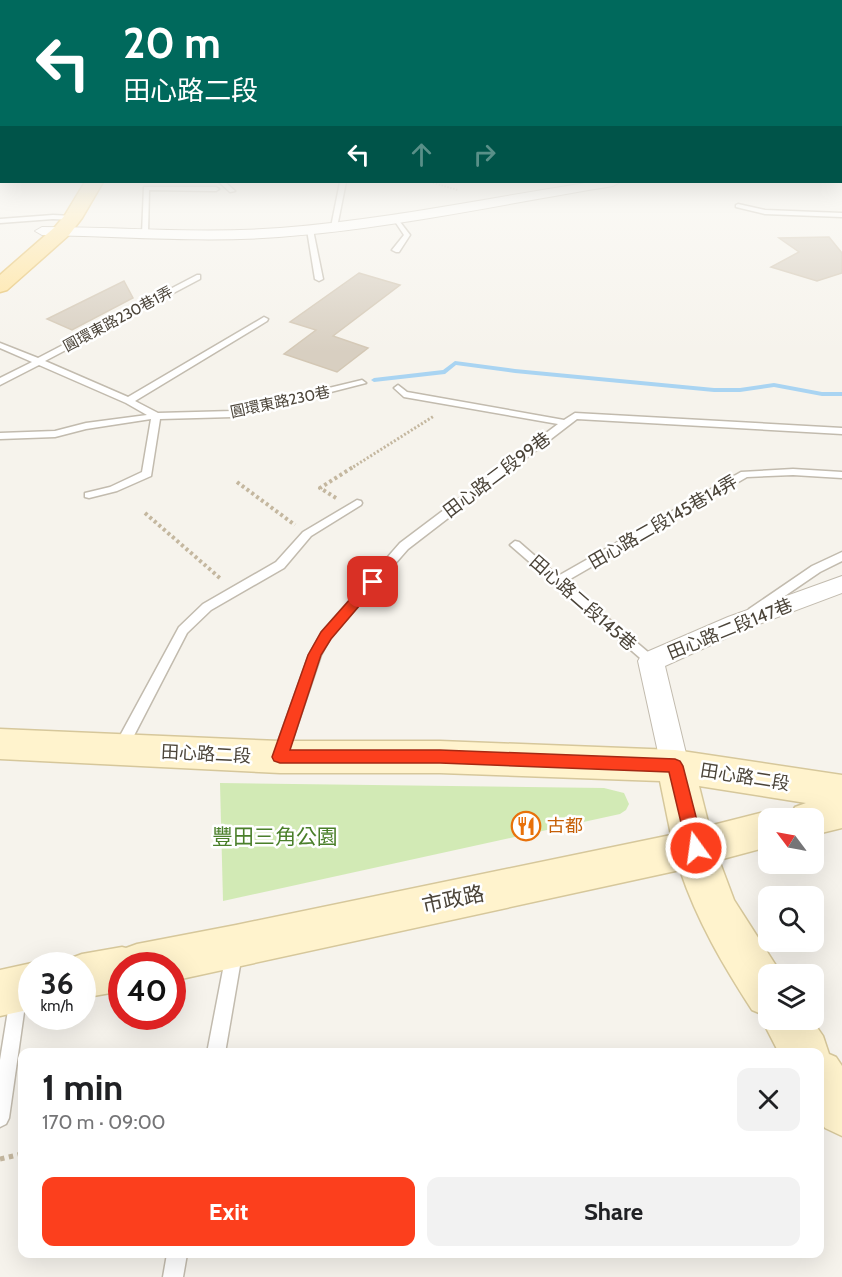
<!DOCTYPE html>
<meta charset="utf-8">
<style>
:root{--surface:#fff;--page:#f2f2f2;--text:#202124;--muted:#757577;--accent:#fc3f1d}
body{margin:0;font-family:Cabin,"Noto Sans TC",sans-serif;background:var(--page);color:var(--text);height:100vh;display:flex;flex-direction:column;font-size:22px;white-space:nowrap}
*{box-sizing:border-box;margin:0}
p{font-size:20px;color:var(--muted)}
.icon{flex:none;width:33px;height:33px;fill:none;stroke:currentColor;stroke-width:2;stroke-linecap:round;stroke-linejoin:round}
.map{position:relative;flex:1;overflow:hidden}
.sheet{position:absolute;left:18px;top:1048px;width:806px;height:210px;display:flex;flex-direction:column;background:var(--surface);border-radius:12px;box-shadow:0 6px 24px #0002}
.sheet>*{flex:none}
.hud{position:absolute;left:0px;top:0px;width:843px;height:183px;box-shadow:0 6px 24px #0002;background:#00695c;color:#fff;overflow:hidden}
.needle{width:39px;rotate:302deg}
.tools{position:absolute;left:758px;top:808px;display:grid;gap:12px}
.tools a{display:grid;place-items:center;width:66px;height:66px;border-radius:12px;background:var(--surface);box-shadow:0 6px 24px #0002;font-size:30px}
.speed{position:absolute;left:18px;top:952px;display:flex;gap:12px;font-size:30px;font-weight:700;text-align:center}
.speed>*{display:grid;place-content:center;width:78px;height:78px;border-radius:50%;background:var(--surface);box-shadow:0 6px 24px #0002;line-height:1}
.speed small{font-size:15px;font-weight:400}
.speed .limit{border:9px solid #d22;background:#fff;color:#111}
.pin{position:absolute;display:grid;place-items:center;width:51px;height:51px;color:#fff;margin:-26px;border-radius:12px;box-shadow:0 3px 9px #0006}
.me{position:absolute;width:66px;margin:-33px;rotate:346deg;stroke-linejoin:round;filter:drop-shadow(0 0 4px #0008)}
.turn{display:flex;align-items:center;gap:21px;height:126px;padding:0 24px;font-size:27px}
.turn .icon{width:78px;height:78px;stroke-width:2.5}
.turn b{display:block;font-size:42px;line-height:51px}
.lanes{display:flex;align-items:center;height:57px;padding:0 24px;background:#0003;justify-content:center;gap:30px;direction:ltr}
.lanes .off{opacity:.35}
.round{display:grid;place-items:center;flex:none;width:63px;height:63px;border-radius:12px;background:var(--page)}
.overview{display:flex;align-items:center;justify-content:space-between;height:102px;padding:0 24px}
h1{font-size:36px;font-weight:700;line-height:45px}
.button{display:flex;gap:12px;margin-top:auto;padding:12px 24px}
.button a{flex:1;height:69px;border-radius:12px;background:var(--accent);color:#fff;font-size:24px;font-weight:700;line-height:69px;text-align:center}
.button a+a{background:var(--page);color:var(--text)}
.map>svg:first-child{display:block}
.green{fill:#d2eab5}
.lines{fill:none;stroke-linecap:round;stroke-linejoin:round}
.stream{fill:#a9d4f2;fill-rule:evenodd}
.building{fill:#d8cfc1;stroke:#d3c7b4;stroke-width:1.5}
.lane-casing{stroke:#c2bbae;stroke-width:3}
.street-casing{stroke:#c2bbae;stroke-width:2}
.secondary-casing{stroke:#d6c79b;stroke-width:3}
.primary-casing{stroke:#e6c16a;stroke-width:3}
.path-far3{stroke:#c4b79f;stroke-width:2;stroke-dasharray:1.5 1.5;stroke-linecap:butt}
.path-far2{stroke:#c4b79f;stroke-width:3;stroke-dasharray:2 2;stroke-linecap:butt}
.path-far1{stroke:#c4b79f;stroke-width:4;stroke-dasharray:3 3;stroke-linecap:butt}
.path{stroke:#c4b79f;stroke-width:5;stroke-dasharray:4.5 4.5;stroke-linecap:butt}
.lane{fill:#fff;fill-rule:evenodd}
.street{fill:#fff;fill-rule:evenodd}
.secondary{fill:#fff3cd;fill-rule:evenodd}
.primary{fill:#ffe39c;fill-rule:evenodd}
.route{fill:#fc3f1d;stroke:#a42913;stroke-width:1.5}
.labels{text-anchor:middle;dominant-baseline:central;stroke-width:5;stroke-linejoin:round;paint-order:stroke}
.far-street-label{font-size:15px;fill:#4b4439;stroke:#fff}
.street-label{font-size:18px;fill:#4b4439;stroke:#fff}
.food-label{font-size:18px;fill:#c56008;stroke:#fff;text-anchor:start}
.near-park-label{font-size:21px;fill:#4a7f2a;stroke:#fff}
.near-street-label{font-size:21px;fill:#4b4439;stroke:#fff}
</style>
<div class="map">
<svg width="842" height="1277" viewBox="0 0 842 1277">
<rect width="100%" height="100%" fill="#f6f3ec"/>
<path class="green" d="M220,783l384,5 20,5 5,11 -3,6 -6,4 -397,87z"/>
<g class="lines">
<path class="stream" d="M455,361l60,8 199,19h26l34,-5 48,9h20v4h-20l-48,-9 -34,5h-26l-199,-19 -59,-8 -11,9 -71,8 -3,-2 3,-2 69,-8z"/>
</g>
<path class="building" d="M829,237l13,16v20l-25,8 -46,-14 28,-15 -20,-14z
M359,273l41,12 -67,51 35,12 -31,24 -53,-18 32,-24 -26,-8z
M124,281l9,17 -61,32 -25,-11z"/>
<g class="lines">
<g class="lane-casing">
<path id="lane" d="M219,182h6l10,9 -5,1z
M340,182h6l-9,45 -3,2 -3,-2z
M144,187h72l3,2 -3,2 -67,-1 -1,44 -3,2 -3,-2z
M738,204l27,6 77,3v4l-77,-3 -29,-7v-2z
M53,215l20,1 3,2 -3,2 -20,-1 -53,4v-4z
M397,218l13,17 -11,17h-3l-4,-2 12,-15 -10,-15z
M310,228l3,2 10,49 -4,2 -4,-2 -8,-49z
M197,275h3v4l-155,82 83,36 136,-80 4,2 -1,2 -132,80 23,12 75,-2 129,-31 4,3 -133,34 -73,2 -9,57 -34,15 -28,7 -4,-1v-4l25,-6 32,-15 9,-53 -65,10 -31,8 -55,2v-6l55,-2 31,-8 61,-8 -21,-12 -87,-38 -39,20v-7l32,-16 -32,-14v-5l38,15z
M398,385l9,7 157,28 11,-7 267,15v6l-265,-15 -169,130 -78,89 -9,17 -34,101 -2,4 -5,2 -5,-2 -2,-4 36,-101 13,-23 78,-89 158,-119 -154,-27 -10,-9z
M793,469l49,3v6l-49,-3 -46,2 -182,105 90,76 2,3 -2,3h-8l-137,-119 5,-4 4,1 39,34 183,-104z
M357,500l4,1 1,2 -1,2 -50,31 -27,32 -73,42 -24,23 -62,120 -5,2 -5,-2 -2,-4 2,-4 64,-118 24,-23 73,-42 27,-30z
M842,552v9l-22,11 -63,43h-8l-2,-3 2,-3 63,-43z
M234,946l6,2 2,6 -17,99h-18l19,-99 2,-6z
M18,990l6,2 2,6 -17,120 -3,6 -6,3v-67l10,-62 2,-6z
M167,1254h20l-4,23h-20z"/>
</g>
<g class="street-casing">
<path id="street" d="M592,182h28l-7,4c-111,18 -222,43 -334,51 -79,6 -158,-1 -237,-2l-7,-4 7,-4c79,0 159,7 238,1 105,-8 208,-30 312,-46z
M842,576v17l-96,36 -81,37 24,100 -4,9 -10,3 -10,-3 -4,-9 -23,-105 4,-7 86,-37z"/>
</g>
<g class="secondary-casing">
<path id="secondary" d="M0,729l280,12h160l235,9 167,25v53l-29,7v-16h-24l6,-12 11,-4 -107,-17 10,40 59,-15 15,8h-15v28l-49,13 15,40 48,75h-14v45h44l11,16 6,18 7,3 6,9v70l-17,-8 -6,-9v-66h-40l-17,-33 2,-5 -12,-5c-29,-45 -55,-89 -72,-140l-508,111v-15h-50v25l-40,7v-32h-18l2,-6 16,-6 40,-7 4,1 11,-4 99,-19 435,-90 -11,-54 -220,-8h-160l-280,-14z
M32,963l6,3h-6v43l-32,7v-46z"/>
</g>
<g class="primary-casing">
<path id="primary" d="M85,182h18l-21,36 -13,17 -62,55 -7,2v-17l55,-48 10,-12z"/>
</g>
<path class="path-far3" d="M430,182l28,8"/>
<path class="path-far2" d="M350,469l84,-53"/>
<path class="path-far1" d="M237,482l58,43
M336,498l-16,-10 33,-21
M145,513l76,66"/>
<path class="path" d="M0,1159l22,-5"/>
<use href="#lane" class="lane"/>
<use href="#street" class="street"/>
<use href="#secondary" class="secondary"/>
<use href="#primary" class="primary"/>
</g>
<linearGradient id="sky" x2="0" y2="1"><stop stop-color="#8fc1ec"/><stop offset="0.49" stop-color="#fbfaf6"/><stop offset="1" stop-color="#fbfaf6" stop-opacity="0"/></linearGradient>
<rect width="842" height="352" fill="url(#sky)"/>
<path class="route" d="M373,577l6,5 -2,3 -46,54 -10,16 -31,95h150l235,9 5,2 3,5 21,82 -3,5 -5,3 -6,-3 -3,-5 -18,-76 -229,-9h-160l-6,-2 -2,-4 36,-102 13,-23 47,-53z"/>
<defs>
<g id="restaurant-ring" transform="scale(1.5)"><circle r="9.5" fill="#fff" stroke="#e8710a" stroke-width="1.5"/><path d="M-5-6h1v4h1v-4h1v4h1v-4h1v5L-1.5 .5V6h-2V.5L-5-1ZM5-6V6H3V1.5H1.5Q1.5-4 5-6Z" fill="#e8710a"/></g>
</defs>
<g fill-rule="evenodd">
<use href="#restaurant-ring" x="526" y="826"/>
</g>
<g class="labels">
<g class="far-street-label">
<text transform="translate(118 319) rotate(-28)">圓環東路230巷1弄</text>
<text transform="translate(280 402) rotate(-12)">圓環東路230巷</text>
</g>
<g class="street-label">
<text transform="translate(497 475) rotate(-37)">田心路二段99巷</text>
<text transform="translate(663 522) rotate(-30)">田心路二段145巷14弄</text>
<text transform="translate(583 603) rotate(41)">田心路二段145巷</text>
<text transform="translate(730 629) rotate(-22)">田心路二段147巷</text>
<text transform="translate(206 754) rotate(3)">田心路二段</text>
<text transform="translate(745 777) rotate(9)">田心路二段</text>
</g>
<g class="food-label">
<text x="547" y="826">古都</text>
</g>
<g class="near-park-label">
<text x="275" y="836">豐田三角公園</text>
</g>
<g class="near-street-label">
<text transform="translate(453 899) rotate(-12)">市政路</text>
</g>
</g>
</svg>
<div class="tools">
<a><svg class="needle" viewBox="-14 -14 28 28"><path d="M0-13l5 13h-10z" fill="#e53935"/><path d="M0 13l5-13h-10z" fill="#757577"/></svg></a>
<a><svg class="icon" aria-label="search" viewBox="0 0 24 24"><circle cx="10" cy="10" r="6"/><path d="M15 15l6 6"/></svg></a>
<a><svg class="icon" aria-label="layers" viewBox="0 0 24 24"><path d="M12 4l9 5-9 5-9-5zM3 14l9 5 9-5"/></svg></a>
</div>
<div class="speed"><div>36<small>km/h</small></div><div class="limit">40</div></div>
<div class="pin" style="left:373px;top:582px;background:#d93025"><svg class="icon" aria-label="arrive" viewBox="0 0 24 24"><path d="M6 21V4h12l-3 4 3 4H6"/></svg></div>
<svg class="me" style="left:696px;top:848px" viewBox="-20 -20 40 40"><circle r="17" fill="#fc3f1d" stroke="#fff" stroke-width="3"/><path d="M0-11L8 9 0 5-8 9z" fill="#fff"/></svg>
<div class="hud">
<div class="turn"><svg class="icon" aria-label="left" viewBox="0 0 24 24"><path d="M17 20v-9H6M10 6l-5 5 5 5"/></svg><div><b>20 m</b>田心路二段</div></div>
<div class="lanes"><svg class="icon" aria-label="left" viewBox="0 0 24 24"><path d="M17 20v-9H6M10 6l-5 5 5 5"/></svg><svg class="icon off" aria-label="ahead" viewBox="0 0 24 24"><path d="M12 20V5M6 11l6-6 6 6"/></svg><svg class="icon off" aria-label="right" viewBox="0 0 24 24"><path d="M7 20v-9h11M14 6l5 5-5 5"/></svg></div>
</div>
<section class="sheet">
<div class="overview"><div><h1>1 min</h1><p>170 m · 09:00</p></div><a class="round"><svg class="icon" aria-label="close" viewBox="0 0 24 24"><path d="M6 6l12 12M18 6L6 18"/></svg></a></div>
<div class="button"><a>Exit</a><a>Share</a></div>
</section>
</div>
